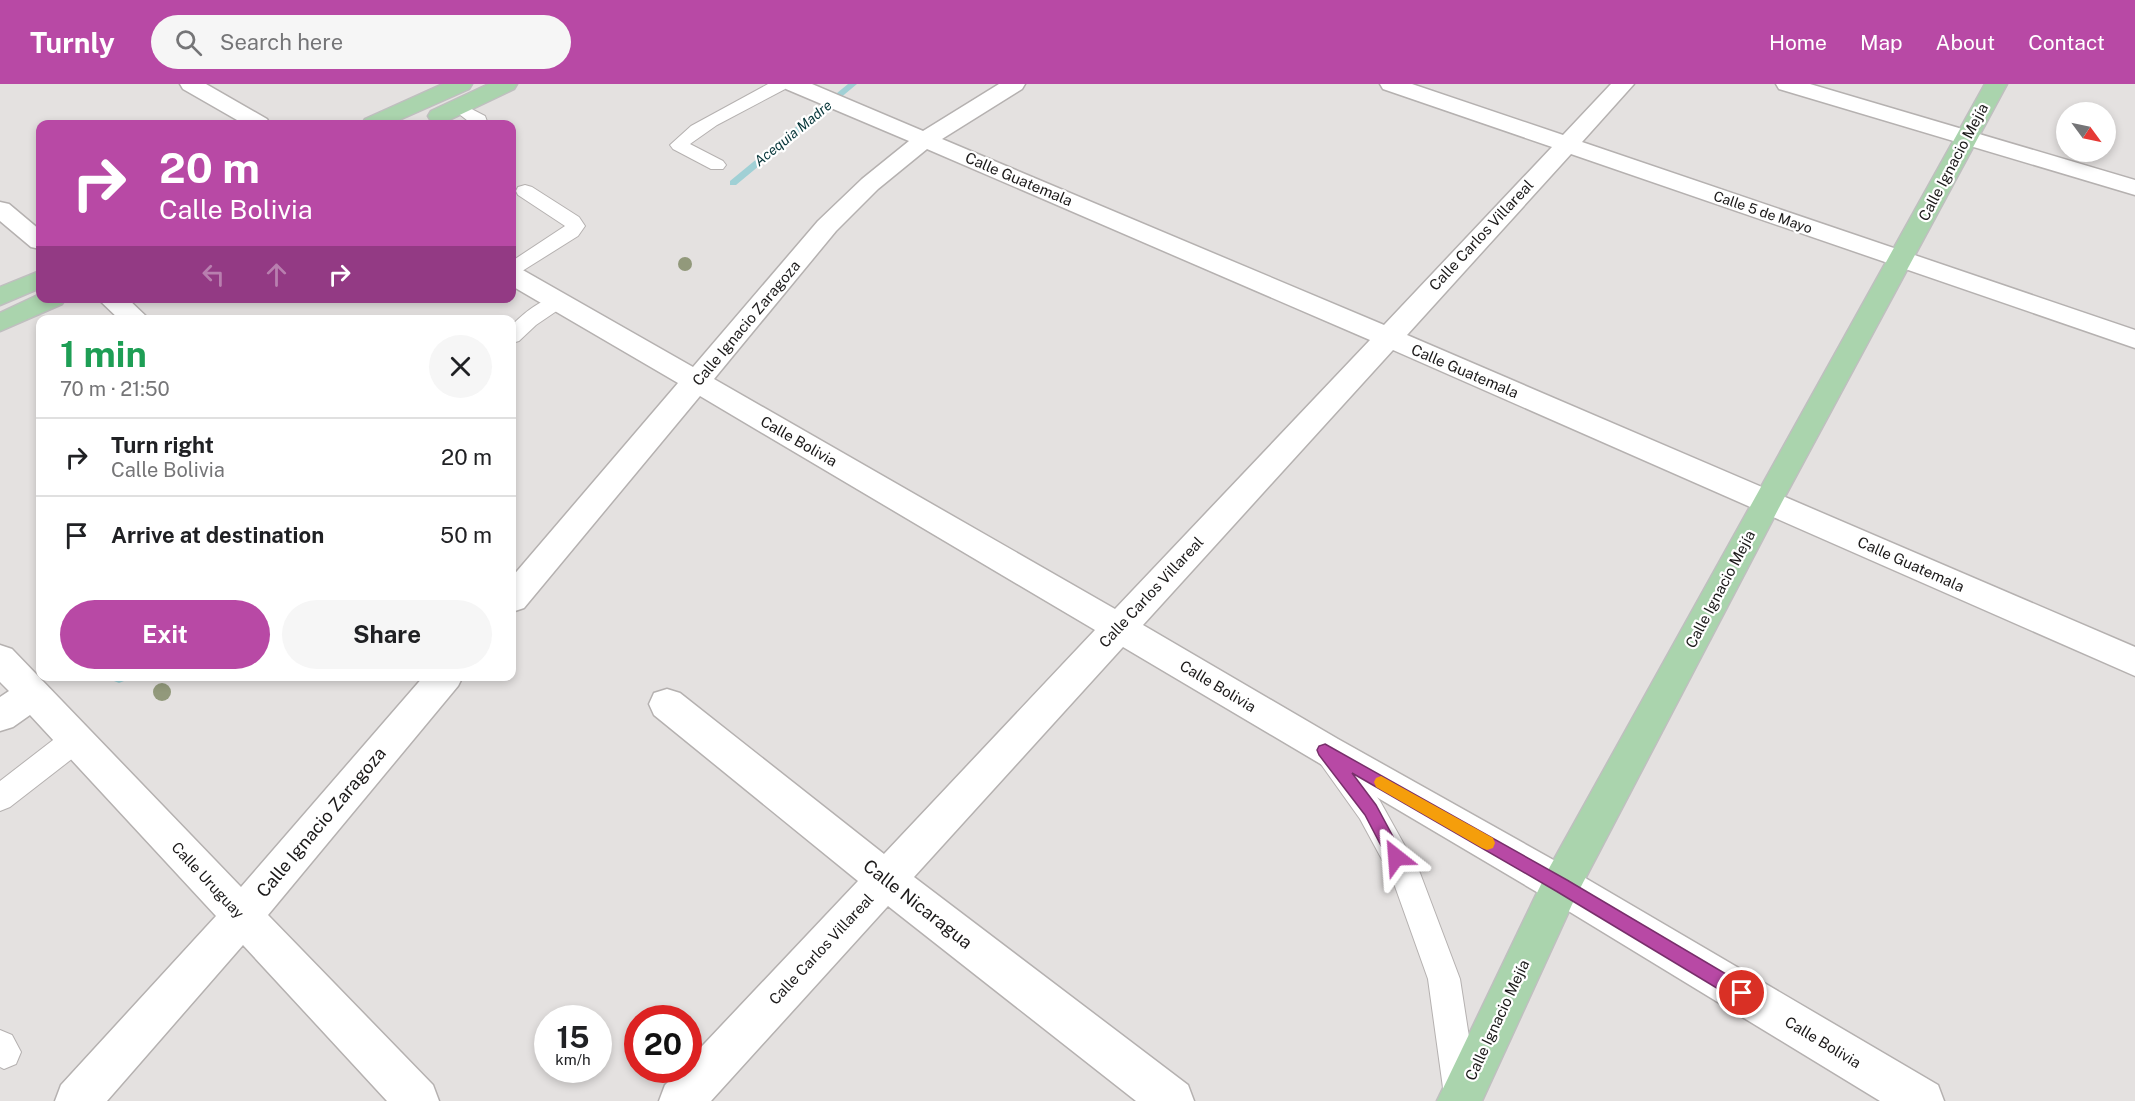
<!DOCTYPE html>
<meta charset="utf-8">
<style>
:root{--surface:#fff;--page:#f6f6f6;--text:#202124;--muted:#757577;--line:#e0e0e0;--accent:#b849a5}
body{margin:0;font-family:"Public Sans",sans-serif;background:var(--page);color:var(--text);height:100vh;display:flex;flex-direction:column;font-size:22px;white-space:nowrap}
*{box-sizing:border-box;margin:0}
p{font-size:20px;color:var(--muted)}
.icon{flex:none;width:33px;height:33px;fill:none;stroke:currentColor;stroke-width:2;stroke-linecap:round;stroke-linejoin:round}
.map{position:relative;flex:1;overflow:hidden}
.drawer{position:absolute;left:36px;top:231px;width:480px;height:366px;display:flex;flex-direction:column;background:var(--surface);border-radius:12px;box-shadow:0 3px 9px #0003}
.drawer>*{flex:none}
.banner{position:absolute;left:36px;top:36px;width:480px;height:183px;border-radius:12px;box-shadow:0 3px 9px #0003;background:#b849a5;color:#fff;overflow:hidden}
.needle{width:39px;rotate:123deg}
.tools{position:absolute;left:2056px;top:18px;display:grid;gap:12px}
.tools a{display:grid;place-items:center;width:60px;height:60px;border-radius:50%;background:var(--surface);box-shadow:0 3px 9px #0003;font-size:30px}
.speed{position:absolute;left:534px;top:921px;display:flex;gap:12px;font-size:30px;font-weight:700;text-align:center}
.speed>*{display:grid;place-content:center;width:78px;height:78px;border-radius:50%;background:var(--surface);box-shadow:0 3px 9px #0003;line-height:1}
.speed small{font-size:15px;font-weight:400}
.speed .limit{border:9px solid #d22;background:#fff;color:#111}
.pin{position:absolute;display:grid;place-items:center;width:51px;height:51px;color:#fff;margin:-26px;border:3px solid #fff;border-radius:50%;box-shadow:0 2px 6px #0007}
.me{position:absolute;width:66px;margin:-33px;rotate:332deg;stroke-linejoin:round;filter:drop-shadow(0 0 4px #0008)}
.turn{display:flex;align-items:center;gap:21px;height:126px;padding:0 24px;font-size:27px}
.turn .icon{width:78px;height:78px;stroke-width:2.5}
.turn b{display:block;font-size:42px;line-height:51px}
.lanes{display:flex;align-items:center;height:57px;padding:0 24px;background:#0003;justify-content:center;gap:30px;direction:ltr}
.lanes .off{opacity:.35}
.round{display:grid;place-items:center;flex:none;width:63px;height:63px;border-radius:32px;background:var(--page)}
.overview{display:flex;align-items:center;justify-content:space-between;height:102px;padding:0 24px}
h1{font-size:36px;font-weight:700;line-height:45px;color:#1e9e55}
.primary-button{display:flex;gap:12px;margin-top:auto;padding:12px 24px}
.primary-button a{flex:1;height:69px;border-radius:36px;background:var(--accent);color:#fff;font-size:24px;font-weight:700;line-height:69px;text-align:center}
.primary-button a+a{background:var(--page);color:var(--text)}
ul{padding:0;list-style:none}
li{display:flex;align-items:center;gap:18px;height:78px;padding:0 24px;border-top:2px solid var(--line)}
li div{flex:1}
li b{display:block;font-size:22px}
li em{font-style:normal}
header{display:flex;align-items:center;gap:36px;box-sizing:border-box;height:84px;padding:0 30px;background:var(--accent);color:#fff}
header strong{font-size:28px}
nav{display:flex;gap:33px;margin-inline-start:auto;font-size:21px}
.search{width:420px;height:54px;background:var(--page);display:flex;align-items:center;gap:15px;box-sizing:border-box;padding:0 21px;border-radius:33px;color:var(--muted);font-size:22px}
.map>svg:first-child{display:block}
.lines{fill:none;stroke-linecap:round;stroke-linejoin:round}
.stream{fill:#a0d0d5;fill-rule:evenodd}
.service-casing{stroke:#b5b1b0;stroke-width:2}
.minor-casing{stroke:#b5b1b0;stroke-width:3}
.primary-casing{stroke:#bfbfbf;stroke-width:3}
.service{fill:#fff;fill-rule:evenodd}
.minor{fill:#fff;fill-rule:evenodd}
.primary{fill:#aad4ad;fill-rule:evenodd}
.tree{fill:#92997b}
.route{fill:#b849a5;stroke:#782f6b;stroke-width:1.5}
.slow{fill:#f59e0b}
.labels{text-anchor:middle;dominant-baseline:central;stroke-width:4.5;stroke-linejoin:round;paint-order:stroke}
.far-water-label{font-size:14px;font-style:italic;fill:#07363a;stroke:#fff}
.far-street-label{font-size:14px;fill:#1b1919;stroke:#fff}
.street-label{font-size:15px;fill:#1b1919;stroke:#fff}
.near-street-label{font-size:18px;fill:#1b1919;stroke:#fff}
</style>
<header>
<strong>Turnly</strong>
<div class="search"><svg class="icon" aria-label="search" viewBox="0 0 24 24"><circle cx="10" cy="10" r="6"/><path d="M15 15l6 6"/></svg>Search here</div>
<nav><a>Home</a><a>Map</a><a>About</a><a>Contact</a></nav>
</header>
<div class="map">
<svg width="2135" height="1017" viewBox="0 0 2135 1017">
<rect width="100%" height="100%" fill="#e4e1e0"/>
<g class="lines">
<path class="stream" d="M848,0h9l-121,101h-6v-4z
M126,592l-2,5 -5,2 -5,-2 -2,-4z"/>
<g class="service-casing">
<path id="service" d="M768,0h21l-2,4 -70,37 -27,19 33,17 3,4 -3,4h-12l-38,-20 -3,-4 21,-19z
M458,18l27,14 3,8h-16l-22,-17 2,-4z
M525,101l7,2 47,30 6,9 -7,10 -59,37 -7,2v-14l53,-35 -47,-31 -2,-4 2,-4z
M557,212l7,2 3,4 -3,4 -28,19 -17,16 -7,2v-18c12,-12 28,-25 45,-29z
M76,643l10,3 4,9 -4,9 -76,59 -10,4v-30l66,-51z
M1327,657l10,3 43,57 40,72 40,106 18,116 -2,6h-30l-2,-6 -16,-116 -36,-101 -32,-59 -47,-66 4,-9z
M0,946l12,5 9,17 -5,12 -12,5 -4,-2z"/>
</g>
<g class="minor-casing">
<path id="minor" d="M180,0h26l61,35 3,5h-26l-61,-35z
M783,0h29l111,47 76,-47h26l-3,5 -80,50 442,186 168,-178 -169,-58 -3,-5h32l151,51 48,-51h23l-52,58 553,188v18l-564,-194 -164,181 728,312v29l-742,-326 -250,275 195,114 237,133 363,213 6,16h-64l-333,-203 -424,-251 -209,230 274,208 6,16h-58l-248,-195 -177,195h-52l6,-16 15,-15h8v-9l170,-180 -204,-166 -5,-11 5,-11 13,-4 13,4 204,161 211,-224 -395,-234 -176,212 -12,4v-35l166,-194 -166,-97v-19l9,2 172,98 125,-146 44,-42 47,-38 -123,-52zM927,65l443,191 -255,269 -401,-230 122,-148 42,-42z
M1776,0h34l325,96v15l-356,-106z
M0,118l9,2 31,26v19l-9,-2 -31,-26z
M97,214h30l23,22h-30z
M0,561l12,4 229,238 183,-211h39l-5,10 -190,229 165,170 6,16h-52l-144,-156 -136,156h-52l6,-16 155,-169 -186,-201 -17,12 -13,4v-34l9,-6 -9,-9z"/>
</g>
<g class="primary-casing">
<path id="primary" d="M443,0h29l-3,5 -79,35h-28l3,-5z
M489,0h28l-3,5 -67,32 -8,2 -8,-2 -3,-5 3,-5z
M1985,0h22l-225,418 -207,396 -93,203h-45l110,-229z
M40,187v17l-40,17v-18z
M40,210v4h26l-4,6 -62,27v-18z"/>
</g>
<use href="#service" class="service"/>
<use href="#minor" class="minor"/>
<use href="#primary" class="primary"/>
</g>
<g class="tree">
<circle cx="685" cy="180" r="7"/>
<circle cx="162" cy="608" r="9"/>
</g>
<path class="route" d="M1325,660l242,136 181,107 2,6 -2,6 -6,3 -7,-3 -179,-108 -204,-118 24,32 28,52 -2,6 -6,2 -6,-2 -25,-48 -46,-60 -2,-5 2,-4z"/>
<path class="slow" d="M1381,692l112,62 2,5 -2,5 -6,2 -5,-2 -106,-61 -2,-5 2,-4z"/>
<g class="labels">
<g class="far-water-label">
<text transform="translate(793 49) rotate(-39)">Acequia Madre</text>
</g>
<g class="far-street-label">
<text transform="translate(1763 128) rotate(19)">Calle 5 de Mayo</text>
</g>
<g class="street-label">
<text transform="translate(1953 78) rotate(-62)">Calle Ignacio Mejía</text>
<text transform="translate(1019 95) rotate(23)">Calle Guatemala</text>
<text transform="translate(1481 151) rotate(-47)">Calle Carlos Villareal</text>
<text transform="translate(746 239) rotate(-50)">Calle Ignacio Zaragoza</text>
<text transform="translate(1465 287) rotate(23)">Calle Guatemala</text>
<text transform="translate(799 357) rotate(30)">Calle Bolivia</text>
<text transform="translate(1911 480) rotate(24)">Calle Guatemala</text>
<text transform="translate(1720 505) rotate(-62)">Calle Ignacio Mejía</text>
<text transform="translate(1151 508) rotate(-47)">Calle Carlos Villareal</text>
<text transform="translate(1218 602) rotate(31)">Calle Bolivia</text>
<text transform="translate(208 796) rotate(47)">Calle Uruguay</text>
<text transform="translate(821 865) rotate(-47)">Calle Carlos Villareal</text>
<text transform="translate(1497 936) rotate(-65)">Calle Ignacio Mejía</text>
<text transform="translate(1823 958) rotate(31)">Calle Bolivia</text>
</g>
<g class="near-street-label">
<text transform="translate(321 738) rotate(-50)">Calle Ignacio Zaragoza</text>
<text transform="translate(918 820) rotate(38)">Calle Nicaragua</text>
</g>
</g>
</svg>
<div class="tools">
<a><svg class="needle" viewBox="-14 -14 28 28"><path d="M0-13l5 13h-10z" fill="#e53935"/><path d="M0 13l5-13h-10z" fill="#757577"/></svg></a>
</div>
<div class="speed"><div>15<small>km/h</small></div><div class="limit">20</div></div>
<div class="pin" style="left:1742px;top:909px;background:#d93025"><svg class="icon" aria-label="arrive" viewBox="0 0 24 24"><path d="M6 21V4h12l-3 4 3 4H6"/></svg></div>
<svg class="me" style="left:1396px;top:773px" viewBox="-20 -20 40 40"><path d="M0-17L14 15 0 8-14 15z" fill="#b849a5" stroke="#fff" stroke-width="4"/></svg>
<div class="banner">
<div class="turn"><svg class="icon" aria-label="right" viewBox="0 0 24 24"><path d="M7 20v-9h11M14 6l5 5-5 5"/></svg><div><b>20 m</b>Calle Bolivia</div></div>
<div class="lanes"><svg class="icon off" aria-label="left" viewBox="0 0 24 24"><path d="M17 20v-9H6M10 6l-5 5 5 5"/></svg><svg class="icon off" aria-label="ahead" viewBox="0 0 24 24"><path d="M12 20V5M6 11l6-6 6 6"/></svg><svg class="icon" aria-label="right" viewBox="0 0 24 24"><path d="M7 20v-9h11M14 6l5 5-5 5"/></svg></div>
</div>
<section class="drawer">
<div class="overview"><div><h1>1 min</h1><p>70 m · 21:50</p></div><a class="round"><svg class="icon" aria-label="close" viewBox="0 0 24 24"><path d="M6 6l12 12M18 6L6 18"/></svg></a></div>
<ul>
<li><svg class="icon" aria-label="right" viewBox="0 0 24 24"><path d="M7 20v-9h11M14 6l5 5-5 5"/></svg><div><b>Turn right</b><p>Calle Bolivia</p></div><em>20 m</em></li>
<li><svg class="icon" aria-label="arrive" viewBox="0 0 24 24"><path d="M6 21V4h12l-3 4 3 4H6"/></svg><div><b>Arrive at destination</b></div><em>50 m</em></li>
</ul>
<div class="primary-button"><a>Exit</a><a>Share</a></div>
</section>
</div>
